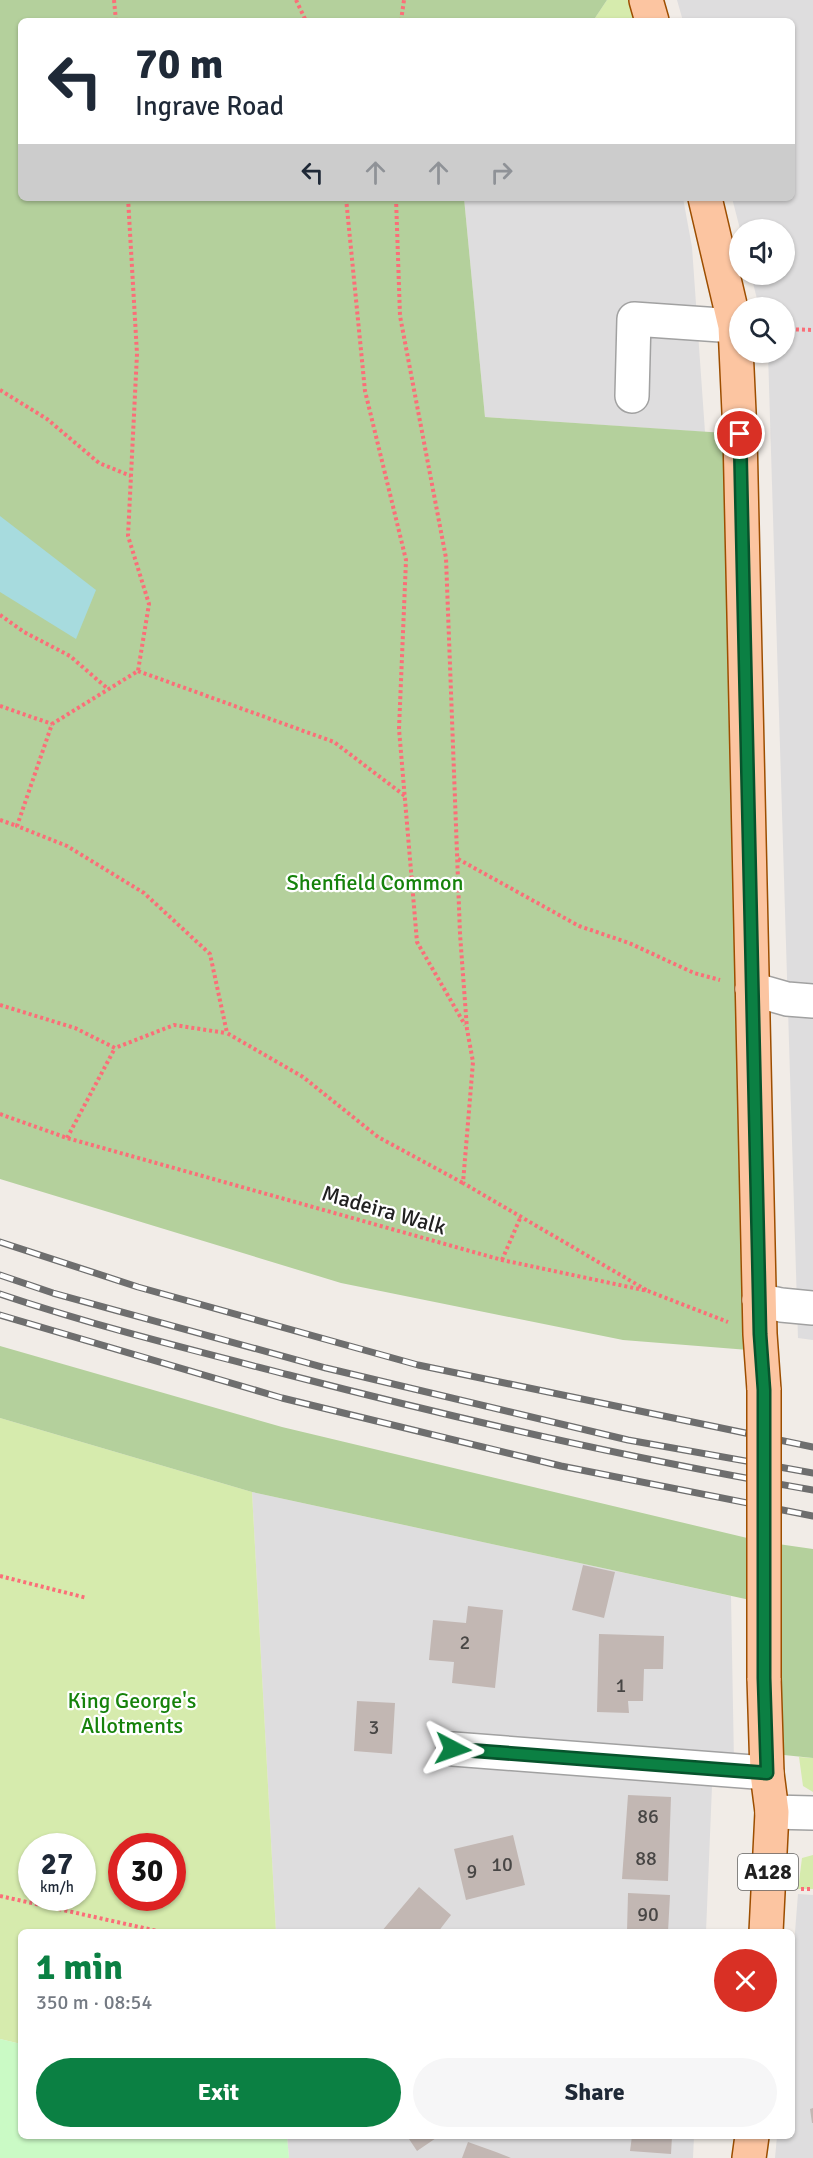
<!DOCTYPE html>
<meta charset="utf-8">
<style>
:root{--surface:#fff;--page:#f6f6f7;--text:#1f2937;--muted:#747a83;--accent:#0b8043}
body{margin:0;font-family:Signika,sans-serif;background:var(--page);color:var(--text);height:100vh;display:flex;flex-direction:column;font-size:22px;white-space:nowrap}
*{box-sizing:border-box;margin:0}
p{font-size:20px;color:var(--muted)}
.icon{flex:none;width:33px;height:33px;fill:none;stroke:currentColor;stroke-width:2;stroke-linecap:round;stroke-linejoin:round}
.map{position:relative;flex:1;overflow:hidden}
.sheet{position:absolute;left:18px;top:1929px;width:777px;height:210px;display:flex;flex-direction:column;background:var(--surface);border-radius:9px;box-shadow:0 2px 4px #0004}
.sheet>*{flex:none}
.guide{position:absolute;left:18px;top:18px;width:777px;height:183px;border-radius:9px;box-shadow:0 2px 4px #0004;background:#fff;color:var(--text);overflow:hidden}
.controls{position:absolute;left:729px;top:219px;display:grid;gap:12px}
.controls a{display:grid;place-items:center;width:66px;height:66px;border-radius:50%;background:var(--surface);box-shadow:0 2px 4px #0004;font-size:30px}
.speed{position:absolute;left:18px;top:1833px;display:flex;gap:12px;font-size:30px;font-weight:700;text-align:center}
.speed>*{display:grid;place-content:center;width:78px;height:78px;border-radius:50%;background:var(--surface);box-shadow:0 2px 4px #0004;line-height:1}
.speed small{font-size:15px;font-weight:400}
.speed .limit{border:9px solid #d22;background:#fff;color:#111}
.pin{position:absolute;display:grid;place-items:center;width:51px;height:51px;color:#fff;margin:-26px;border:3px solid #fff;border-radius:50%;box-shadow:0 2px 6px #0007}
.me{position:absolute;width:66px;margin:-33px;rotate:94deg;stroke-linejoin:round;filter:drop-shadow(0 0 4px #0008)}
.turn{display:flex;align-items:center;gap:21px;height:126px;padding:0 18px;font-size:27px}
.turn .icon{width:78px;height:78px;stroke-width:2.5}
.turn b{display:block;font-size:42px;line-height:51px}
.lanes{display:flex;align-items:center;height:57px;padding:0 18px;background:#0003;justify-content:center;gap:30px;direction:ltr}
.lanes .off{opacity:.35}
.round{display:grid;place-items:center;flex:none;width:63px;height:63px;border-radius:32px;background:var(--page)}
.head{display:flex;align-items:center;justify-content:space-between;height:102px;padding:0 18px}
h1{font-size:36px;font-weight:800;line-height:45px;color:var(--accent)}
.cta{display:flex;gap:12px;margin-top:auto;padding:12px 18px}
.cta a{flex:1;height:69px;border-radius:36px;background:var(--accent);color:#fff;font-size:24px;font-weight:800;line-height:69px;text-align:center}
.cta a+a{background:var(--page);color:var(--text)}
.map>svg:first-child{display:block}
.residential{fill:#deddde}
.grass{fill:#d6ebad;fill-rule:evenodd}
.forest{fill:#b4d09c}
.park{fill:#cafac5}
.water{fill:#a7dbde}
.building{fill:#c2b7b3}
.lines{fill:none;stroke-linecap:round;stroke-linejoin:round}
.minor-casing{stroke:#a1a1a1;stroke-width:36}
.major-casing{stroke:#9d4e00;stroke-width:36}
.path{stroke:#fb6e78;stroke-width:4;stroke-dasharray:3 3;stroke-linecap:butt}
.minor{stroke:#fff;stroke-width:33}
.major{stroke:#fcc5a1;stroke-width:33}
.rail-casing{stroke:#6e6e6e;stroke-width:7}
.rail{stroke:#fff;stroke-width:4.5;stroke-dasharray:14;stroke-linecap:butt}
.major-bridge-casing{stroke:#9d4e00;stroke-width:36;stroke-linecap:butt}
.major-bridge{stroke:#fcc5a1;stroke-width:33}
.route-casing{stroke:#07532c;stroke-width:15}
.route{stroke:#0b8043;stroke-width:10}
.labels{text-anchor:middle;dominant-baseline:central;stroke-width:4.5;stroke-linejoin:round;paint-order:stroke}
.number-label{font-size:20px;fill:#484645}
.shield{fill:#fff;stroke:#636363;stroke-width:1.5}
.shield-label{font-size:21px;font-weight:bold;fill:#202020}
.park-label{font-size:22px;fill:#16820b;stroke:#fff}
.street-label{font-size:22px;fill:#202020;stroke:#fff}
</style>
<div class="map">
<svg width="813" height="2158" viewBox="0 0 813 2158">
<rect width="100%" height="100%" fill="#f1ece7"/>
<path class="residential" d="M677,0h136v1340l-15,-2 -30,-985 16,-1v-44l-25,-1 -8,-32 33,-1v-44l-44,-1 -8,-31h60v-177h-109z
M464,198h219l9,49 13,185 -220,-15z
M252,1492l479,104 3,167 -21,-1 -7,170h-430z
M798,1894l15,1v263h-38l2,-22h15v-166z
M287,2136h407l-1,22h-404z"/>
<path class="grass" d="M607,0h39l6,21h-59z
M0,1418l252,74 24,440h-255v112l-21,-5zM32,1846h50v52h-50zM122,1846h50v52h-50z
M799,1757l14,1v34l-10,-6z
M813,1855v34h-15l4,-31z"/>
<path class="forest" d="M0,0h607l-14,21h-572v177h443l21,219 255,17 21,917 -138,-11 -282,-57 -341,-104z
M0,1346l282,81 482,115 49,7v209l-58,-6 9,-149 -512,-111 -252,-74z"/>
<path class="park" d="M0,2039l21,5v92h266l2,22h-289z"/>
<path class="water" d="M0,516l96,74 -20,49 -76,-47z"/>
<path class="building" d="M583,1565l32,7 -11,46 -32,-8z
M468,1606l35,4 -8,78 -43,-5 2,-21 -25,-2 4,-40 33,3z
M599,1634l65,2 -1,33h-19l-1,32h-15l1,12 -32,-1z
M357,1701l38,2 -3,51 -38,-3z
M628,1795l43,2 -3,84 -46,-2z
M513,1835l12,50 -59,15 -12,-51z
M419,1887l32,28 -13,17h-57z
M628,1893l42,2 -2,37h-41z
M813,2108v15h-1l-2,-14z
M407,2136h32l-22,15z
M632,2136h40l-1,18 -41,-3z
M468,2142l28,10 15,6h-49z"/>
<g class="lines">
<g class="minor-casing">
<path id="minor" d="M632,396l2,-77 101,7
M752,989l35,10 26,2
M759,1300l22,5 32,3
M453,1749l314,24
M772,1812l41,1"/>
</g>
<g class="major-casing">
<path id="major" d="M646,0l6,21
M705,198l30,128 5,108 20,900 4,56
M764,1678l3,95 5,39 -6,120
M749,2158l3,-22"/>
</g>
<path class="path" d="M114,0l2,21
M296,0l10,21
M401,21l3,-21
M128,198l9,156 -9,182 21,68 -11,67 -86,53 -35,102 50,20 77,47 66,61 17,79 76,44 75,60 85,46
M346,198l19,193 41,169 -7,169 18,213 48,83
M396,198l4,118 46,242 14,376 7,95 6,33 -10,121 185,108
M784,329l29,1
M0,390l47,29 52,44 32,13
M0,615l24,17 46,24 38,33
M138,671l196,71 71,54
M0,706l52,18
M0,820l17,6
M458,859l121,67 50,17 65,30 26,7
M0,1005l75,23 40,20 59,-23 52,8
M0,1114l67,24 435,122 146,31 80,31
M67,1138l48,-90
M502,1260l19,-44
M0,1576l87,22
M801,1889h12
M0,1896l162,36"/>
<use href="#minor" class="minor"/>
<use href="#major" class="major"/>
<g class="rail-casing">
<path id="rail" d="M0,1242l138,45 280,78 395,82
M0,1275l53,18 273,75 302,72 185,33
M0,1294c95,32 192,56 289,81 173,45 348,85 524,115
M0,1315l282,83 279,68 252,50"/>
</g>
<use href="#rail" class="rail"/>
<g class="major-bridge-casing">
<path id="major-bridge" d="M764,1678v-288"/>
</g>
<use href="#major-bridge" class="major-bridge"/>
</g>
<g class="lines">
<g class="route-casing">
<path id="route" d="M453,1749l314,24 -3,-95v-288l-4,-56 -20,-900"/>
</g>
<use href="#route" class="route"/>
</g>
<g class="labels">
<g class="number-label">
<text x="465" y="1642">2</text>
<text x="621" y="1685">1</text>
<text x="374" y="1727">3</text>
<text x="648" y="1816">86</text>
<text x="646" y="1858">88</text>
<text x="502" y="1864">10</text>
<text x="472" y="1871">9</text>
<text x="648" y="1914">90</text>
</g>
<rect class="shield" x="738" y="1854" width="60" height="36" rx="4.5"/>
<g class="shield-label">
<text x="768" y="1872">A128</text>
</g>
<g class="park-label">
<text x="375" y="882">Shenfield Common</text>
<text x="132" y="1700">King George's<tspan x="132" dy="25">Allotments</tspan></text>
</g>
<g class="street-label">
<text transform="translate(384 1210) rotate(16)">Madeira Walk</text>
</g>
</g>
</svg>
<div class="controls">
<a><svg class="icon" aria-label="sound" viewBox="0 0 24 24"><path d="M4 9h4l5-4v14l-5-4H4zM17 9q2 3 0 6"/></svg></a>
<a><svg class="icon" aria-label="search" viewBox="0 0 24 24"><circle cx="10" cy="10" r="6"/><path d="M15 15l6 6"/></svg></a>
</div>
<div class="speed"><div>27<small>km/h</small></div><div class="limit">30</div></div>
<div class="pin" style="left:740px;top:434px;background:#d93025"><svg class="icon" aria-label="arrive" viewBox="0 0 24 24"><path d="M6 21V4h12l-3 4 3 4H6"/></svg></div>
<svg class="me" style="left:453px;top:1749px" viewBox="-20 -20 40 40"><path d="M0-17L14 15 0 8-14 15z" fill="#0b8043" stroke="#fff" stroke-width="4"/></svg>
<div class="guide">
<div class="turn"><svg class="icon" aria-label="left" viewBox="0 0 24 24"><path d="M17 20v-9H6M10 6l-5 5 5 5"/></svg><div><b>70 m</b>Ingrave Road</div></div>
<div class="lanes"><svg class="icon" aria-label="left" viewBox="0 0 24 24"><path d="M17 20v-9H6M10 6l-5 5 5 5"/></svg><svg class="icon off" aria-label="ahead" viewBox="0 0 24 24"><path d="M12 20V5M6 11l6-6 6 6"/></svg><svg class="icon off" aria-label="ahead" viewBox="0 0 24 24"><path d="M12 20V5M6 11l6-6 6 6"/></svg><svg class="icon off" aria-label="right" viewBox="0 0 24 24"><path d="M7 20v-9h11M14 6l5 5-5 5"/></svg></div>
</div>
<section class="sheet">
<div class="head"><div><h1>1 min</h1><p>350 m · 08:54</p></div><a class="round" style="background:#d93025;color:#fff"><svg class="icon" aria-label="close" viewBox="0 0 24 24"><path d="M6 6l12 12M18 6L6 18"/></svg></a></div>
<div class="cta"><a>Exit</a><a>Share</a></div>
</section>
</div>
